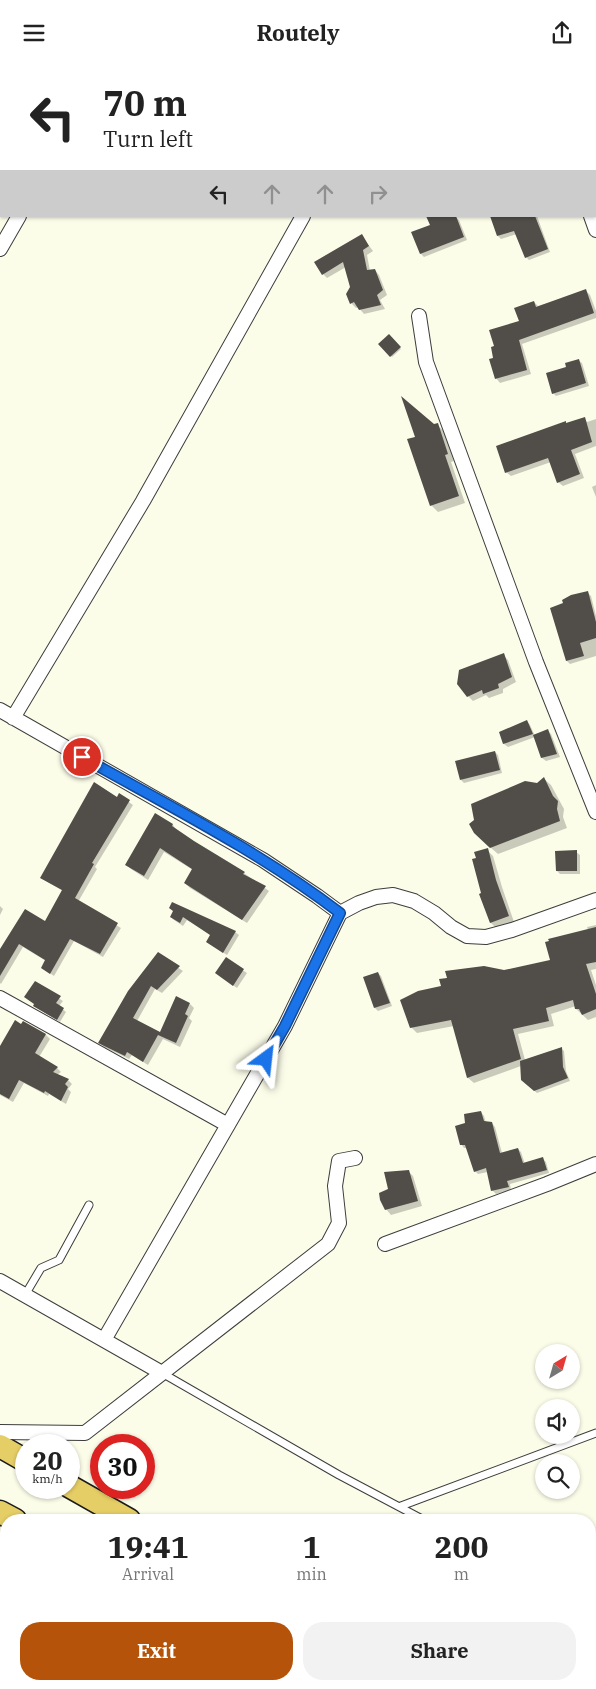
<!DOCTYPE html>
<style>
:root{--surface:#fff;--page:#f2f2f2;--text:#222;--muted:#767676;--accent:#b45309}
body{margin:0;font-family:"IBM Plex Serif",serif;background:var(--page);color:var(--text);height:100vh;display:flex;flex-direction:column;font-size:19px;white-space:nowrap}
*{box-sizing:border-box;margin:0}
p{font-size:16px;color:var(--muted)}
.icon{flex:none;width:28px;height:28px;fill:none;stroke:currentColor;stroke-width:2;stroke-linecap:round;stroke-linejoin:round}
.map{position:relative;flex:1;overflow:hidden}
.sheet{position:absolute;left:0px;top:1449px;width:596px;height:176px;display:flex;flex-direction:column;background:var(--surface);border-radius:20px 20px 0 0;box-shadow:0 1px 4px #0004}
.sheet>*{flex:none}
.guide{position:absolute;left:0px;top:0px;width:596px;height:152px;box-shadow:0 1px 4px #0004;background:#fff;color:var(--text);overflow:hidden}
.needle{width:32px;rotate:37deg}
.buttons{position:absolute;left:535px;top:1279px;display:grid;gap:10px}
.buttons a{display:grid;place-items:center;width:45px;height:45px;border-radius:50%;background:var(--surface);box-shadow:0 1px 4px #0004;font-size:25px}
.speed{position:absolute;left:15px;top:1369px;display:flex;gap:10px;font-size:25px;font-weight:700;text-align:center}
.speed>*{display:grid;place-content:center;width:65px;height:65px;border-radius:50%;background:var(--surface);box-shadow:0 1px 4px #0004;line-height:1}
.speed small{font-size:12px;font-weight:400}
.speed .limit{border:8px solid #d22;background:#fff;color:#111}
.pin{position:absolute;display:grid;place-items:center;width:42px;height:42px;color:#fff;margin:-21px;border:2px solid #fff;border-radius:50%;box-shadow:0 1px 5px #0007}
.me{position:absolute;width:55px;margin:-28px;rotate:30deg;stroke-linejoin:round;filter:drop-shadow(0 0 4px #0008)}
.turn{display:flex;align-items:center;gap:18px;height:105px;padding:0 20px;font-size:22px}
.turn .icon{width:65px;height:65px;stroke-width:2.5}
.turn b{display:block;font-size:35px;line-height:42px}
.lanes{display:flex;align-items:center;height:48px;padding:0 20px;background:#0003;justify-content:center;gap:25px;direction:ltr}
.lanes .off{opacity:.35}
.eta{display:flex;justify-content:space-evenly;align-items:center;height:85px;text-align:center}
.eta b{font-size:30px;font-weight:800;line-height:35px}
.primary-button{display:flex;gap:10px;margin-top:auto;padding:10px 20px}
.primary-button a{flex:1;height:58px;border-radius:20px;background:var(--accent);color:#fff;font-size:20px;font-weight:800;line-height:58px;text-align:center}
.primary-button a+a{background:var(--page);color:var(--text)}
header{display:flex;justify-content:space-between;align-items:center;height:65px;padding:0 20px;background:var(--surface);font-size:22px;font-weight:800}
.map>svg:first-child{display:block}
.shadow{fill:#0003}
.building{fill:#514d48}
.lines{fill:none;stroke-linecap:round;stroke-linejoin:round}
.service-casing{stroke:#3d3d3d;stroke-width:9}
.minor-casing{stroke:#3d3d3d;stroke-width:16}
.trunk-casing{stroke:#1b1b1b;stroke-width:25}
.service{stroke:#fff;stroke-width:7}
.minor{stroke:#fff;stroke-width:14}
.trunk{stroke:#e6ce66;stroke-width:22}
.route-casing{stroke:#114b97;stroke-width:12}
.route{stroke:#1a73e8;stroke-width:9}
</style>
<header><svg class="icon" aria-label="menu" viewBox="0 0 24 24"><path d="M4 6h16M4 12h16M4 18h16"/></svg>Routely<svg class="icon" aria-label="share" viewBox="0 0 24 24"><path d="M12 15V3M7 8l5-5 5 5M5 13v7h14v-7"/></svg></header>
<div class="map">
<svg width="596" height="1624" viewBox="0 0 596 1624">
<rect width="100%" height="100%" fill="#fcfde9"/>
<path class="shadow" d="M416,0h54v1h-53z
M565,0h19l1,1h-19z
M595,21l1,2v15l-1,-1z
M507,151h30l13,36 -21,8 -3,-3 -9,-23 -16,5 -3,-3z
M455,152l4,3 8,20 -43,17 -3,-3 -8,-21z
M361,170l12,16 -6,4 3,16 5,-1 4,5 8,20 -7,5 5,9 -21,5 -6,-7 -2,1 -4,-4 -4,-10 3,-6 -5,-21 -19,11 -4,-4z
M586,226l4,4 6,16v7l-74,26 9,30 -31,9 -4,-5 -2,-19 2,-12 25,-25 13,-20 4,4z
M389,271l12,13 -9,8 -12,-13z
M578,295l4,3 7,23 -33,10 -3,-3 15,-25z
M584,354l3,3 9,-3v27l-21,8 9,24 -21,8 -5,-4 -7,-20 -40,14 -5,-4z
M437,360l7,6 10,30 -3,1 14,41 -27,9 -7,-7 -15,-67z
M596,420v12l-4,-10z
M588,528l3,3 5,20v40l-26,8 -3,-3 -16,-52z
M503,590l5,5 8,22 -13,7v4l-14,5 -3,-3 -13,6 -5,-5z
M527,656l3,4 5,11 13,-5 3,3 9,23 -14,4 -4,-3 -7,-21 -27,10 -4,-3 -4,-12z
M495,687l3,3 4,18 -38,10 -3,-3z
M544,714l7,6 13,24 -1,8 4,11 -69,26 -16,-14 -7,-19 63,-37z
M119,730l14,10 -38,62 2,2 -19,33 43,26 -18,29 -29,-16 -20,35 -12,-8 4,-7 -23,-14 -22,37 -1,-1v-30l46,-30 17,-32 -22,-13z
M155,750l18,10 4,6 67,42 25,18 -22,32 -57,-35 -5,-5 8,-13 -29,-18 -16,28 -17,-11 -4,-4z
M487,785l6,6 9,31 12,35 -17,7 -6,-6 -8,-29z
M576,787l4,3v19h-20l-3,-3z
M0,841l3,3 -3,6z
M174,847l61,20 4,3 -12,20 -20,-13 4,-7 -24,-15 -4,6 -9,-6 -3,-3z
M596,860v44l-5,1 5,15v32l-8,3 -12,-11v-3l-25,8 3,12 -36,8 7,26 36,-12 3,3 2,20 4,10 -33,12 -12,-10 -4,-17 -47,17 -6,-5 -14,-52 -37,7 -6,-6 93,-56 48,-10 36,-31 -1,-3z
M158,889l25,17 -21,22 -7,-4 -18,32 24,12 29,-29 4,4 -5,10 3,3 -12,26 -17,-8 -15,26 -16,-10 -3,4 -25,-12 -4,-4z
M226,894l21,14 -10,15 -17,-12z
M378,908l3,3 11,30 -14,5 -3,-3 -11,-30z
M35,918l28,18 -4,5 7,6 -6,10 -26,-16z
M24,958l22,12 4,4 -11,18 18,11 4,4 -4,3 11,5 4,4 -4,5 3,3 -5,12 -17,-10 -1,2 -24,-13 -11,19 -13,-7v-46z
M481,1047l3,4 2,7h6l3,4 7,26 16,-4 3,3 4,12 18,-5 3,3 3,11 -39,11 1,6 -15,4 -4,-4 -4,-18 -10,2 -3,-3 -7,-23h-4l-3,-4 5,-20z
M408,1106l5,5 9,30 -31,9 -5,-6 4,-19z"/>
<path class="building" d="M426,151h30l8,21 -44,17 -9,-22 19,-7z
M490,151h45l13,33 -23,9 -11,-27 -17,5z
M362,169l7,12 -6,4 4,20 8,-1 8,21 -6,5 4,10 -22,5 -5,-8 -4,2 -4,-10 4,-7 -7,-25 -21,13 -8,-13z
M586,224l8,24 -75,27 8,30 -32,9 -6,-20 4,-1 -2,-11 3,-1 -5,-16 30,-9 -5,-13 20,-7 2,6z
M389,269l12,13 -11,10 -12,-13z
M579,294l7,24 -34,11 -6,-21 20,-6 -1,-4z
M401,331l33,28 4,-1 10,31 -3,1 14,41 -29,10 -23,-67 8,-2z
M585,352l7,25 -21,8 9,24 -23,9 -9,-25 -43,15 -9,-27 70,-25v2z
M588,526l8,31v16l-16,5 4,13 -18,5 -16,-53 13,-5 -1,-3 9,-5z
M504,588l8,24 -14,7 1,4 -16,6 -1,-4 -15,7 -10,-13 2,-14z
M527,655l6,14 -30,10 -4,-12z
M548,664l9,25 -16,4 -8,-23z
M495,686l5,19 -40,10 -5,-19z
M544,712l9,19 5,5 -1,8 3,12 -70,27 -16,-15 -5,-9 5,-4 -3,-16 54,-23 12,2z
M94,717l23,15 2,-4 11,7 -38,63 2,1 -19,34 43,25 -18,31 -30,-15 -20,35 -9,-6 4,-8 -26,-16 -19,32v-27l25,-40 20,12 17,-31 -22,-12z
M155,748l18,11 -1,2 22,15 51,31 -2,2 23,12 -24,34 -58,-37 8,-14 -32,-21 -16,28 -19,-11z
M488,783l8,32 13,36 -19,7 -11,-29 2,-1 -9,-34 4,-1 -2,-6z
M577,785v21h-21l-1,-20z
M172,837l64,29 -13,22 -17,-11 4,-7 -27,-18 -3,6 -10,-6 3,-6 -4,-3z
M596,862v35l-10,2 10,30v15l-14,6 -3,-6h-4l-2,-9 -27,8 3,13 -36,8 8,30 -54,19 -16,-58 -41,8 -10,-28 18,-9 23,-5 -2,-7 8,-1 -2,-7 39,-5 20,4 46,-10 -5,-18 4,-1 -1,-2z
M158,887l22,14 -23,24 -6,-4 -18,32 27,14 16,-36 14,7 -5,11 3,2 -12,27 -18,-8 -15,27 -16,-10 -2,4 -27,-13 30,-52z
M226,892l18,12 -11,17 -18,-13z
M378,907l12,31 -16,5 -11,-31z
M35,916l26,15 -5,7 8,5 -7,12 -24,-14 1,-2 -10,-7z
M15,955l6,4 2,-3 23,13 -11,19 23,14 -5,5 16,7 -4,5 3,3 -7,14 -16,-10 -1,2 -25,-13 -10,19 -9,-5v-48z
M562,982l1,20 5,11 -34,13 -13,-11 -1,-19z
M481,1046l3,10 8,1 8,31 18,-5 5,15 20,-6 4,13 -40,11 2,6 -18,4 -5,-23 -12,4 -9,-27h-5l-5,-19 10,-3 -1,-9z
M409,1105l9,31 -33,9 -5,-10 -1,-7 9,-4 -4,-17z"/>
<g class="lines">
<g class="service-casing">
<path id="service" d="M25,1230l16,-27 18,-8 30,-55
M162,1308l177,102 85,45
M401,1441l195,-73
M590,1521l6,-2
M0,1524l6,-1
M590,1601l6,2"/>
</g>
<g class="minor-casing">
<path id="minor" d="M313,0v1
M524,0l1,1
M107,1v-1
M591,151l5,14
M0,184l19,-33
M419,251l7,46 110,300 60,150
M0,645l263,150 54,36 23,17
M13,653l130,-217 160,-285
M0,933l228,127
M385,1179l162,-60 49,-20
M0,1216l162,92
M104,1275l181,-314 55,-113 19,-10 17,-6 17,-2 21,6 20,12 17,14 16,9 19,1 26,-7 84,-30
M0,1367l85,1 243,-189 11,-21 -4,-37 4,-25 16,-3"/>
</g>
<g class="trunk-casing">
<path id="trunk" d="M0,1381l26,15
M69,1421l60,34
M0,1447l15,8
M322,1619l10,5
M443,1619l8,5"/>
</g>
<use href="#service" class="service"/>
<use href="#minor" class="minor"/>
<use href="#trunk" class="trunk"/>
</g>
<g class="lines">
<g class="route-casing">
<path id="route" d="M82,692c87,49 178,95 258,156l-55,113 -19,33"/>
</g>
<use href="#route" class="route"/>
</g>
</svg>
<div class="buttons">
<a><svg class="needle" viewBox="-14 -14 28 28"><path d="M0-13l5 13h-10z" fill="#e53935"/><path d="M0 13l5-13h-10z" fill="#767676"/></svg></a>
<a><svg class="icon" aria-label="sound" viewBox="0 0 24 24"><path d="M4 9h4l5-4v14l-5-4H4zM17 9q2 3 0 6"/></svg></a>
<a><svg class="icon" aria-label="search" viewBox="0 0 24 24"><circle cx="10" cy="10" r="6"/><path d="M15 15l6 6"/></svg></a>
</div>
<div class="speed"><div>20<small>km/h</small></div><div class="limit">30</div></div>
<div class="pin" style="left:82px;top:692px;background:#d93025"><svg class="icon" aria-label="arrive" viewBox="0 0 24 24"><path d="M6 21V4h12l-3 4 3 4H6"/></svg></div>
<svg class="me" style="left:266px;top:994px" viewBox="-20 -20 40 40"><path d="M0-17L14 15 0 8-14 15z" fill="#1a73e8" stroke="#fff" stroke-width="4"/></svg>
<div class="guide">
<div class="turn"><svg class="icon" aria-label="left" viewBox="0 0 24 24"><path d="M17 20v-9H6M10 6l-5 5 5 5"/></svg><div><b>70 m</b>Turn left</div></div>
<div class="lanes"><svg class="icon" aria-label="left" viewBox="0 0 24 24"><path d="M17 20v-9H6M10 6l-5 5 5 5"/></svg><svg class="icon off" aria-label="ahead" viewBox="0 0 24 24"><path d="M12 20V5M6 11l6-6 6 6"/></svg><svg class="icon off" aria-label="ahead" viewBox="0 0 24 24"><path d="M12 20V5M6 11l6-6 6 6"/></svg><svg class="icon off" aria-label="right" viewBox="0 0 24 24"><path d="M7 20v-9h11M14 6l5 5-5 5"/></svg></div>
</div>
<section class="sheet">
<div class="eta">
<div><b>19:41</b><p>Arrival</p></div>
<div><b>1</b><p>min</p></div>
<div><b>200</b><p>m</p></div>
</div>
<div class="primary-button"><a>Exit</a><a>Share</a></div>
</section>
</div>
